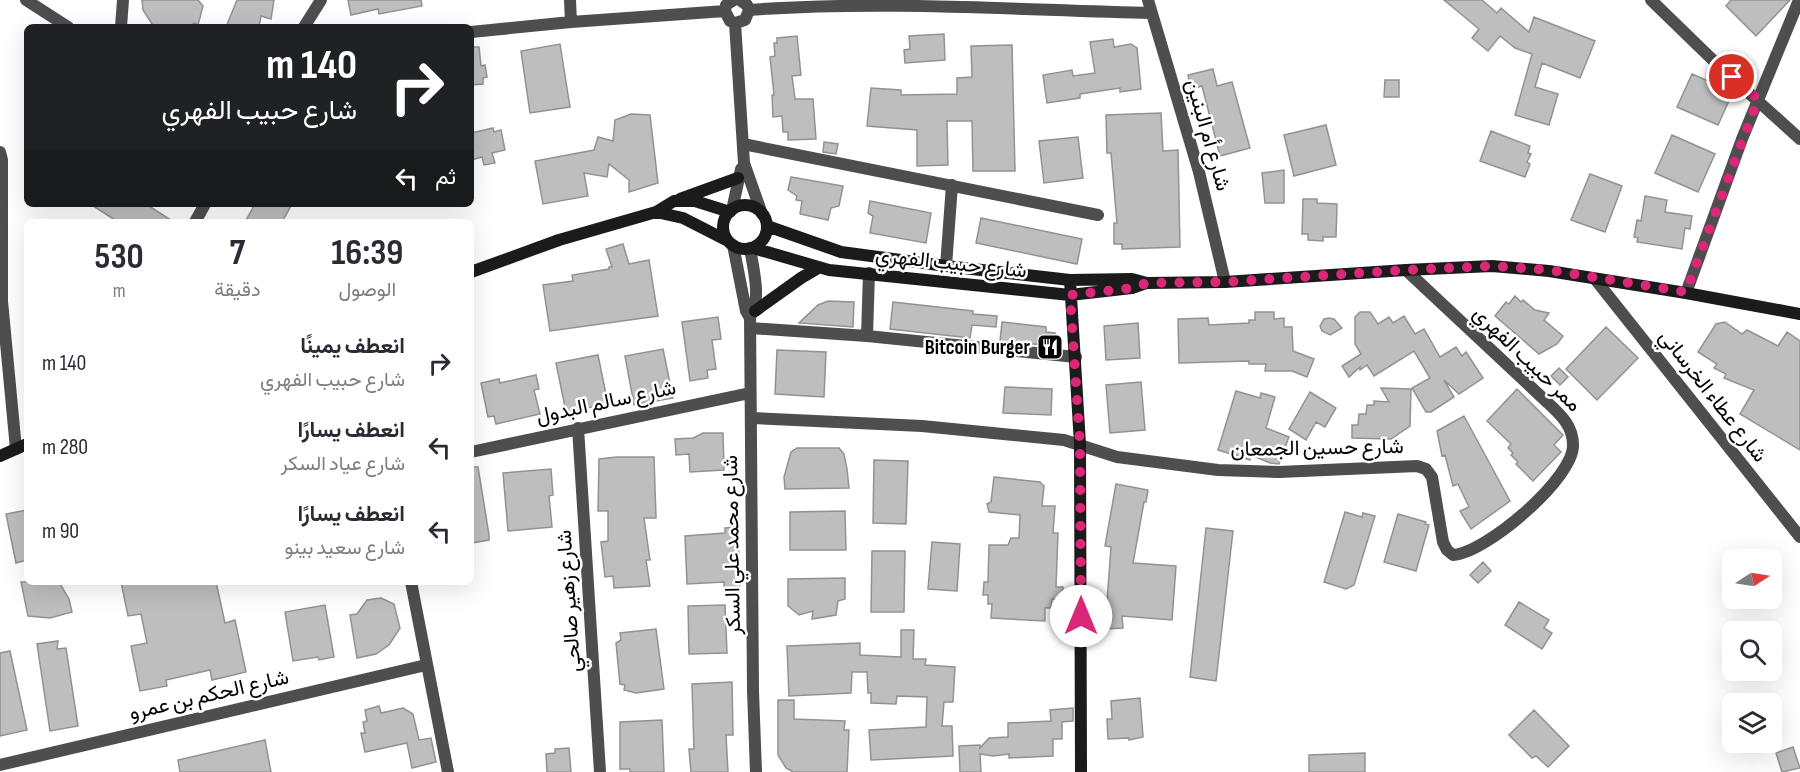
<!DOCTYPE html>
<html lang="ar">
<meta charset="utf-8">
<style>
:root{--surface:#fff;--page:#f2f2f3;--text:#2b2b33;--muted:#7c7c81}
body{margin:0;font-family:"Sofia Sans Condensed",Vazirmatn,sans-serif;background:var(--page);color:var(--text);direction:rtl;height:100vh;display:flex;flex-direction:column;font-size:22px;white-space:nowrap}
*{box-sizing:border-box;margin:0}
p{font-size:20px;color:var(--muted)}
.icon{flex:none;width:33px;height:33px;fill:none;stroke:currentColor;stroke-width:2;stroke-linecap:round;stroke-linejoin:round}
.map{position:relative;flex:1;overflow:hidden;direction:ltr}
.details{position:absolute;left:24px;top:219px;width:450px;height:366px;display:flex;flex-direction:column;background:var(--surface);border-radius:9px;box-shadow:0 6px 24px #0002;direction:rtl}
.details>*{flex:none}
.hud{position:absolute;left:24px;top:24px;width:450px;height:183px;border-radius:9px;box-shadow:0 6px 24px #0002;direction:rtl;background:#202124;color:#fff;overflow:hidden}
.needle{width:39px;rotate:78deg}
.buttons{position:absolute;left:1722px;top:549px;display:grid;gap:12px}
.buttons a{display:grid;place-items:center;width:60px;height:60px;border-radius:9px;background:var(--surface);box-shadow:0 6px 24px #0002;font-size:30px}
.pin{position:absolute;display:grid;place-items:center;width:51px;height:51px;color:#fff;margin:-26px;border:3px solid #fff;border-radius:50%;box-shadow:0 2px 6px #0007}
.me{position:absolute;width:66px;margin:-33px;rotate:0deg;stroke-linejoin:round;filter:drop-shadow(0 0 4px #0008)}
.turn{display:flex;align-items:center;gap:21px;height:126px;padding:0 18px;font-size:27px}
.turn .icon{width:78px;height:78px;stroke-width:2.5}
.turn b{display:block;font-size:42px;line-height:51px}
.then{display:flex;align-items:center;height:57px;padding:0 18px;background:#0003;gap:12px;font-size:22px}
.eta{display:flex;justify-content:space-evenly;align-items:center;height:102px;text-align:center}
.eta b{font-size:36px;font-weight:700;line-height:42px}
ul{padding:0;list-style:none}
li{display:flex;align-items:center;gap:18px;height:84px;padding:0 18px}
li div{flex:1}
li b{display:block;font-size:22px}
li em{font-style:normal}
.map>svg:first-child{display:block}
.building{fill:#bebebe;stroke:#929292;stroke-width:1.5}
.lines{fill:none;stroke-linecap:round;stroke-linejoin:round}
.street{stroke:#4e4e4e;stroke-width:12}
.secondary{stroke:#1b1b1b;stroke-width:12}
.route{stroke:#db2777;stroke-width:10;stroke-dasharray:0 18}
.labels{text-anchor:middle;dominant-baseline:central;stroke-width:5;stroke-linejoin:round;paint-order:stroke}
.street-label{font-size:21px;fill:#000;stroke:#fff}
.poi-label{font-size:21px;font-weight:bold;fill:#000;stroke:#fff;text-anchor:end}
</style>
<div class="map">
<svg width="1800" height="772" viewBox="0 0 1800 772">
<rect width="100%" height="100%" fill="#fff"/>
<path class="building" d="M142,0h56l5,6 -5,19 -4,-2 -4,4h-36l-11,-17z
M237,0h37l-3,19 -10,-3 -2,10 -4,-1 -1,2h-28z
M348,0h73l1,6 -43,8 -1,-5 -27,6z
M1444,0h38l15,13 4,-5 28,24 5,-15 61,24 -15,37 -38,-15 -7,24 23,7 -9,31 -34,-10 17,-61 -17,-6 -15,-12 -12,15 -16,-13 7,-9z
M1731,0h59l-34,36 -30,-30z
M944,34l1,26 -40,3 -1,-13 6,-1 -1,-13z
M797,36l4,39 -9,1 3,23h18l3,40 -28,1v-8h-5l-1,-16 -9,1 -1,-22h2l-4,-38 5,-1 -1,-13h3v-5z
M1113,39l1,8 17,-3 6,4 4,41 -21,3v-4l-40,6v4l-33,5 -4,-28 29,-5 1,6 22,-3 -5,-31z
M560,44l10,63 -40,6 -9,-62z
M1012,45l3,126h-42l-1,-50h-25l1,44 -31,1v-36l-50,-4 4,-38 30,2v5l56,-1v-16l15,-1 -1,-31z
M471,47h8l2,19 4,-1 2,12 -4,1v6l-12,1z
M1213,69l4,17 15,-4 18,66 -30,8 -18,-70 -11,3 -3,-14z
M1692,74l41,18 -15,33 -41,-18z
M1385,80h14v17h-15z
M1161,113l2,38 15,-1 2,97 -58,2v-5h-8v-21h3l-6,-70h-4l-1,-38z
M631,114l19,1 8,68 -29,9v-12l-20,-16 -2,13 -23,-4 4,23 -45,8 -8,-43 59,-11 4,-13 15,4 2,-21z
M1326,125l10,40 -42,11 -10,-41z
M493,128l1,4 7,-2 4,20 -13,3 3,10 -11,2 -2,-8 -11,3v-27z
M1491,131l39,15 -2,7 3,1 -4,8 3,2 -5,13 -45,-16z
M1672,135l43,19 -17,38 -43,-19z
M1078,137l5,41 -39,5 -5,-42z
M824,142l14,2 -2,10 -13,-2z
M1284,170v33h-19l-3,-30z
M1590,174l32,12 -17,46 -34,-12z
M791,177l52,9 -4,20 -8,2 -3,12 -28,-6 2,-13 -6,-1 1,-4 -9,-6z
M1645,196l22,4 -2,12 27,4 -2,13 -5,-1 -3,21 -45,-7 1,-4 -4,-1 3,-17 4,1z
M1303,199h14v4l20,1 -1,33h-13v4l-15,-1v-6h-6z
M870,201l61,12 -5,30 -56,-10 3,-17 -5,-3z
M90,204h56l28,18h-56z
M255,204h37l-10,18h-37z
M981,218l101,21 -5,25 -101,-21z
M623,244l6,20 20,-4 9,56 -108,15 -7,-46 30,-4 -1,-6 37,-6v-2h3l-6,-18z
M1515,296l6,6 2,-2 12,10 14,3 -5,7 19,16 -6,8 -18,10 -44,-38 11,-14 3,2z
M828,301l26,1 -1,25 -54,-4 19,-18z
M893,302l80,9v3l24,2 -1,11 -24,-2 -2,13 -80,-9z
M1255,312h19v7l10,-1v9h8l1,24 21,8 -7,18 -15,-6h-27l1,-7h-17v-3l-70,2 -1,-44 30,-1 1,7 40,-2v-3h6z
M1360,312h10l8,12 11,-7 4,6 11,-7 11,18 9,-5 16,28 16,-10 6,9 4,-4 17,26 -24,16 -15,-14 10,17 -23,15h-5l-14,-24 18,-10 -16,-27 -40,25 -7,-11 -7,5v-3l-11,10 -7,-11 19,-12 -6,-10v-27z
M718,317l3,22 -9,1 4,29 -9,1 1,8 -18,3 -8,-59z
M1329,318l5,1 8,9 -12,7 -8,-4 -2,-5 4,-7z
M1002,322l44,5v5l9,1 -1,13 -54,-5z
M1725,322l17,12 5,-4 31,16 9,-14 13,9v109l-60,-36 14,-24 -30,-12 2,-4 -12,-6 3,-4 -19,-12 18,-28z
M1138,323l2,35 -34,2 -2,-34z
M1606,327l32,31 -41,42 -31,-31z
M663,349l10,49 -39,7 -9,-49z
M777,350l49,2 -2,45 -49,-3z
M598,355l10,49 -42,8 -10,-49z
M1559,368l9,9 -8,8 -9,-9z
M536,375l3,14 -5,1 6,24 -44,10 -2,-8 -6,1 -7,-34 18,-4 1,4z
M1141,382l4,48 -35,3 -4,-48z
M1005,387l47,2 -1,26 -48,-2z
M1381,388l30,1 -1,37 -19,13 -39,-1v-13h6l1,-11h7l1,-9h7v-4l15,1z
M1517,389l46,46 -9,10 7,7 -28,29 -17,-17 2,-2 -7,-7 2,-2 -5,-5 3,-4 -24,-23z
M1236,391l24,7 1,-5 14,4 -9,31 23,9 -10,27 -9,-1 -19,-8 -1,5 -32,-10z
M1310,392l26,16 -11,19 -9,-5 -10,18 -17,-11z
M1464,416l46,85 -39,28 -11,-18 9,-4 -11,-23 -5,2 -8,-31 -3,1 -5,-25z
M703,433h20l1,37 -34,2 -1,-18 -13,1 -1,-16 18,-1z
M797,448h42l5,6 3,15 2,19 -64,1 -1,-12 7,-25z
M617,457h37l2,61h-12l6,42h-4l4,26 -36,2 -1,-12 -8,1 -4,-35 7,-1v-30h-10l1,-52z
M874,460l34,1 -2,63 -33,-1z
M471,467h7l11,68v5l-18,3z
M551,469l2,26 -4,1 3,31 -44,4 -5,-58z
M994,477l46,5 4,4 -2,20h13l-2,27h5l-2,54h7l-1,13 -10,-1 -1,9h-6v13l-54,-3 1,-14h-4v-9h-5l1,-13h4l1,-37h19l3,-7h8l1,-23 -31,-3 -2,-8 4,-2z
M1116,484l32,6 -2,12h-2l-11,61 43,3 -4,54 -50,-4 1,12 -18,1 6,-82 -6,-1z
M27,510v50l-11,3 -10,-49z
M845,511l1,39h-56v-38z
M1345,512l17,5 1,-4 12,3 -21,69 -8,4 -22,-7z
M1398,514l28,8 -1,2 4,1 -13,46 -32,-9z
M738,527l2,63h-16v-8l-37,2 -2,-48 40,-3v-5z
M1206,528l27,3 -17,150 -26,-4z
M932,542l28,2 -3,47 -29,-2z
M872,551h33l-1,61h-33z
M1483,562l8,9 -13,12 -8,-8z
M845,578v21l-7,2 -2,14 -24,4 1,-8 -14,4 -11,-9v-27z
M21,582h38l10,17 3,13 -22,6 -22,-2z
M121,582h95l9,41 10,-3 11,52 -34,8 -2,-10 -44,10 1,6 -27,5 -9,-45 16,-3 -6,-29 -13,2z
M381,598l13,6 6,24 -11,17 -13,9 -19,4 -7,-43 7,-1 10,-14z
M1519,602l30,18 -5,8 8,5 -10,16 -37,-24z
M325,605l9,52 -15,3 -1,-3 -25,4 -8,-49z
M725,605l2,48 -38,1 -1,-48z
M656,629l8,60 -28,4 -12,-3 1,-5 -5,-1 -4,-41 5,-3 -1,-7z
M901,630h13l-1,29h13l-1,6 30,2 -2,35h-9l-2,24h10l1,30 -82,4 -2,-30 57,-3 1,-30 -30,-1 -1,8 -25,-1v-10h-3l-1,-21h-15l-1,21 -62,3 -2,-50 73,-3v12l41,2z
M58,641l-1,8 9,-1 12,78 -28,5 -13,-87z
M10,651l17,79 -27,6v-83z
M732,682l1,53h-7l2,37h-37l-2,-23h5l-2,-65z
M1140,698l3,39 -14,3v-2l-21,1 -1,-20h5l-1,-18z
M778,700h16v19l51,2 -1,9h5l-2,42h-54l-7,-4 -8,-13z
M379,706l2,7 22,-5 10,6 6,26 12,-2 5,24 -24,6 -5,-25 -42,9 -4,-19h4l-2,-11 4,-1 -2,-11z
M1073,708v13l-11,1v17h-9v17l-44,2v-4l-16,2 -13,-2 1,18h-21l-1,-26 21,-1v3l9,-10 19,-1v-14l43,-2 -1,-11z
M1534,710l35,36 -21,21 -12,-11 -4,2 -23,-23z
M662,720l2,52h-34v-3h-10v-47z
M265,740l6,32h-91l-2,-12z
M1793,747l7,21 -18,4 -6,-19z
M569,748l2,24h-24l-1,-18 9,-1v-4z
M1365,753v19h-56v-17z"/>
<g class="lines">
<path class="street" d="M26,0l42,27
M570,0l1,22
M734,0l-8,5 -1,6 5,10 5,2 10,-3 4,-10 -2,-5 -7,-5
M1148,0l51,172 26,110
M1651,0l68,66 81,73
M749,10c134,-10 269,0 403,3
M735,23l9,140 18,51
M121,27l2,-27
M304,27l17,-27
M471,32l100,-10 154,-11
M743,144l355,71
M0,152l2,8v141l14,148
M732,210l9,-41
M195,222l10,-18
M733,245l13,66 4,7 3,373 3,81
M946,266l6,-81
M1595,279l205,258
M1686,293l56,-154 57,-139
M750,317c12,-17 3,-49 0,-69
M750,328l117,8 209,21
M867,336l2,-63
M751,418l171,8 142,14 53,17 101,13 61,2 138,-6 9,3 6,8 11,65 4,8 6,5c33,-2 121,-77 120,-110 0,-19 -12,-30 -25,-42l-142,-133
M578,428l22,344
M471,452l279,-59
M411,582l37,190
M0,765l426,-100"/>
<path class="secondary" d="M680,199l58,-21
M723 227a22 22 0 1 1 44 0a22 22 0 1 1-44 0Z
M656,212l27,6 45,23
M767,226l74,26 105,14 124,14 62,-1 15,4 78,-1 181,-12 86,-4 57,5 137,22 114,21
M753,248l76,22 241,25 62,-7 14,-5
M471,272l88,-32 97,-28 18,-11h21l35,11
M1070,280l10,164 1,328
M755,311l46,-33 17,-10
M0,456l27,-12"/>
</g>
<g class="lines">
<path class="route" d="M1081,616l-1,-172 -10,-149 62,-7 15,-5 78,-1 181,-12 86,-4 57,4 137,22 72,-193 -26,-22"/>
</g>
<defs>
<g id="restaurant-square" transform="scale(1.35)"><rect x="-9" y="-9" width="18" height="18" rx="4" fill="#000" stroke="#fff"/><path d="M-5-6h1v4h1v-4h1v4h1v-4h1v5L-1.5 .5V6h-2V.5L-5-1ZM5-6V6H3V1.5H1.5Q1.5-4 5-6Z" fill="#fff"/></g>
</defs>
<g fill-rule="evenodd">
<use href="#restaurant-square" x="1050" y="347"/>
</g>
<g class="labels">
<g class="street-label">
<text transform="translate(1208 135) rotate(74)">شارع أم البنين</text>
<text transform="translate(951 263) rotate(6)">شارع حبيب الفهري</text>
<text transform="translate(1527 359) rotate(44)">ممر حبيب الفهري</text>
<text transform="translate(1713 396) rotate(52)">شارع عطاء الخرساني</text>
<text transform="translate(606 402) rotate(-12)">شارع سالم البدول</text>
<text transform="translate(1317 448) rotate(-1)">شارع حسين الجمعان</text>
<text transform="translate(732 545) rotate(-91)">شارع محمد علي السكر</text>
<text transform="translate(569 601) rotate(-94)">شارع زهير صالحي</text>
<text transform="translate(209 695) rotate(-13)">شارع الحكم بن عمرو</text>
</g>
<g class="poi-label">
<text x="1030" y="347">Bitcoin Burger</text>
</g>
</g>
</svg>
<div class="buttons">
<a><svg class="needle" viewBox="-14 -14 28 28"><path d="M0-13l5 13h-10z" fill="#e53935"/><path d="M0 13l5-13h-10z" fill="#7c7c81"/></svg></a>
<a><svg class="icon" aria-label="search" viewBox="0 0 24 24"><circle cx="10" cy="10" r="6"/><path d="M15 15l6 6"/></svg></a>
<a><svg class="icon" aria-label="layers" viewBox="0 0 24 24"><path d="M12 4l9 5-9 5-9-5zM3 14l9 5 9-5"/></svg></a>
</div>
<div class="pin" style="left:1732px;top:77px;background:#d93025"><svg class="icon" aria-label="arrive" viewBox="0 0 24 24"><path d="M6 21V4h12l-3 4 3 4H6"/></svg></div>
<svg class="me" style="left:1081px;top:616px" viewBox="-20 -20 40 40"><circle r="19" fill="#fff"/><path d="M0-13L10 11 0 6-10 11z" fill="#db2777"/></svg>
<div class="hud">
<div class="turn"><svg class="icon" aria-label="right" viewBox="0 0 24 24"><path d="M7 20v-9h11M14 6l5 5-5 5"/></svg><div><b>140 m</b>شارع حبيب الفهري</div></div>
<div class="then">ثم<svg class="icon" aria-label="left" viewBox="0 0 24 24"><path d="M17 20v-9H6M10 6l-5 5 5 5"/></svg></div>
</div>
<section class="details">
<div class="eta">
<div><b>16:39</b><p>الوصول</p></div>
<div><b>7</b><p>دقيقة</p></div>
<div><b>530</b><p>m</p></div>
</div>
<ul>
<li><svg class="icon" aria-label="right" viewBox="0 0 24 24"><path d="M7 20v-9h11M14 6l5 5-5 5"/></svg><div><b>انعطف يمينًا</b><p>شارع حبيب الفهري</p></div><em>140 m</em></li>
<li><svg class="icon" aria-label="left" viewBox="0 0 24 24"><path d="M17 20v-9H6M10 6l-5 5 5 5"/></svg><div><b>انعطف يسارًا</b><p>شارع عياد السكر</p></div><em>280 m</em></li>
<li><svg class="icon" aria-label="left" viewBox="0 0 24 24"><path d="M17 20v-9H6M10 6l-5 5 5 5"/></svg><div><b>انعطف يسارًا</b><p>شارع سعيد بينو</p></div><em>90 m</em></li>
</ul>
</section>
</div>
